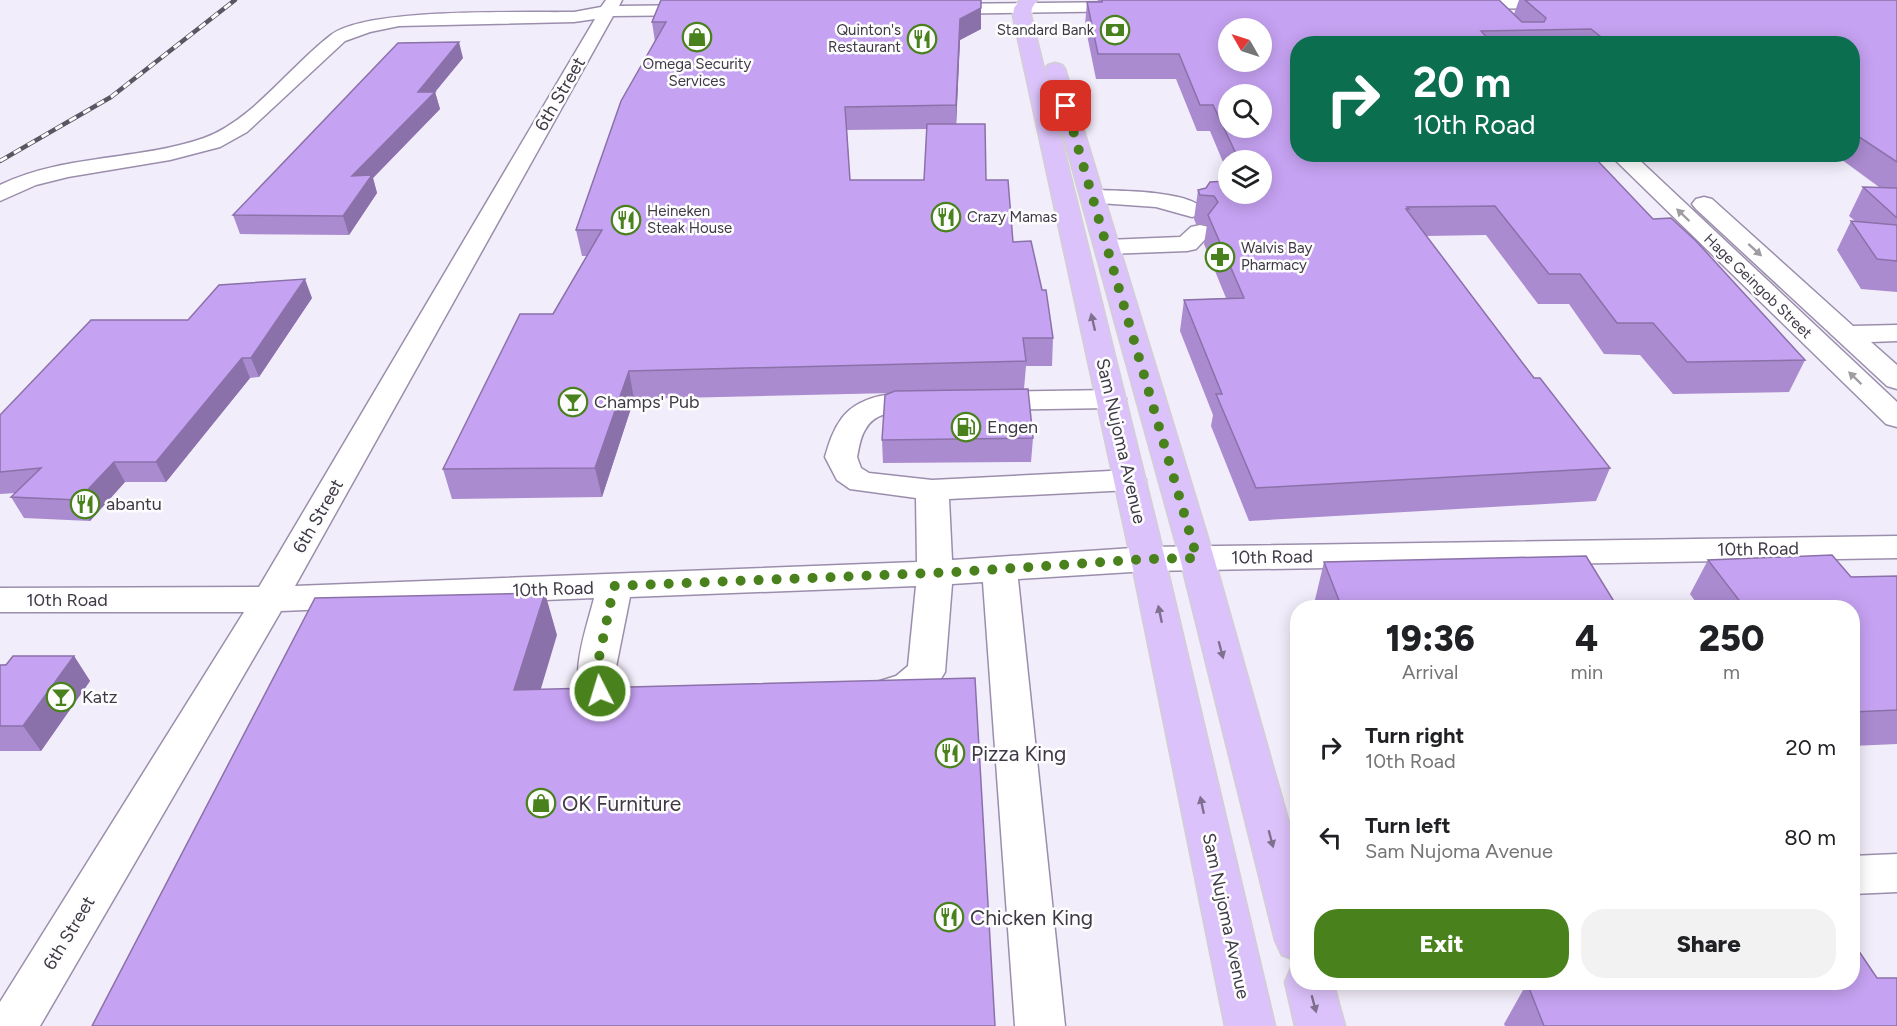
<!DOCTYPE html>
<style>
:root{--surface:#fff;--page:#f2f2f2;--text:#202124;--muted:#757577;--accent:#49821c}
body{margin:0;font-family:Figtree,sans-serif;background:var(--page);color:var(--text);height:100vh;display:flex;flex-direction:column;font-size:22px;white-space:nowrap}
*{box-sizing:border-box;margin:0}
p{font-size:20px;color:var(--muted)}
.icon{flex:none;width:33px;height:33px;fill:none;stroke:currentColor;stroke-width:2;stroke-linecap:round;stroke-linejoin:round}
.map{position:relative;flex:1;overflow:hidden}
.panel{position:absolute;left:1290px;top:600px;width:570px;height:390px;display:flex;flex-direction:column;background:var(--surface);border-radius:24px;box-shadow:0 3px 15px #0003}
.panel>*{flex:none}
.banner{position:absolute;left:1290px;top:36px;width:570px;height:126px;border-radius:24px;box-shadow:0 3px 15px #0003;background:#0b6e4f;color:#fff;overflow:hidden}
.needle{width:39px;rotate:309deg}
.fabs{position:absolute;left:1218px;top:18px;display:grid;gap:12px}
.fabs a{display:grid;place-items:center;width:54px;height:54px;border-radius:50%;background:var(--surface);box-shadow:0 3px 15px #0003;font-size:30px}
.pin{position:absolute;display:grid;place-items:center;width:51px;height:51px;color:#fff;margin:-26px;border-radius:12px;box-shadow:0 3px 9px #0006}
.me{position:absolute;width:66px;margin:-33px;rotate:355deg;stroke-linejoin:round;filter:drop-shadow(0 0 4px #0008)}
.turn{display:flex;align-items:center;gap:21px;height:126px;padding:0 24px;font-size:27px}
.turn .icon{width:78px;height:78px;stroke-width:2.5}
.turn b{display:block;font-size:42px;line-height:51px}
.eta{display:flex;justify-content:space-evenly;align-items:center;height:102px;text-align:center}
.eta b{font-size:36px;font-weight:800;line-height:42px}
.button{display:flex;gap:12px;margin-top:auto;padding:12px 24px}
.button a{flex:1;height:69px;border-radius:24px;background:var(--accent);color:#fff;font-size:24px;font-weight:800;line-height:69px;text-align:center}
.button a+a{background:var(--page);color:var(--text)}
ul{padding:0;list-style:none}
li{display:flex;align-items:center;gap:18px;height:90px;padding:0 24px}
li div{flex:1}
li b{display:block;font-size:22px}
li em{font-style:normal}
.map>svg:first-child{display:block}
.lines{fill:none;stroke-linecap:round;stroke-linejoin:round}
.minor-casing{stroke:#9b8eac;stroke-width:3}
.major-casing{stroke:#d1cfd3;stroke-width:3}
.minor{fill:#fff;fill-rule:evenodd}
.major{fill:#dcc2fa;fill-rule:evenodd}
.rail-casing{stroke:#5c5663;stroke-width:4.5}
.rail{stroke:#fdfdfd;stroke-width:3;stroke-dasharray:8;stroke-linecap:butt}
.wall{fill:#aa8bd0;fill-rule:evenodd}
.shaded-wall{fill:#8b71a9}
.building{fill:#c6a2f2;stroke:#8b71a9;stroke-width:1.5;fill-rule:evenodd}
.oneway{fill:#9f9ca2}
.oneway2{fill:#7e708e}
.route{stroke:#49821c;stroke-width:10;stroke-dasharray:0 18}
.labels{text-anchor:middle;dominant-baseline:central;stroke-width:5;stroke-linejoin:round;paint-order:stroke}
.far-poi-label{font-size:15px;fill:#3f3946;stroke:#fdfdfd;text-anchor:start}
.far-street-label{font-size:15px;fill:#3f3946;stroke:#fdfdfd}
.street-label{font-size:18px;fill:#3f3946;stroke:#fdfdfd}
.poi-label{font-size:18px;fill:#3f3946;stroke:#fdfdfd;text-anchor:start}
.near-poi-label{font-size:21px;fill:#3f3946;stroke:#fdfdfd;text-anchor:start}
</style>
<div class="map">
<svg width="1897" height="1026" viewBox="0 0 1897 1026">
<rect width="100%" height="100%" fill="#f2edfa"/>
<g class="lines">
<g class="minor-casing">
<path id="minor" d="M606,0h16l-3,6 83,-1 6,1 3,4 -3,4 -6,1 -89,1 -318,570 622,-24 -1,-64 -66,-9 -13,-9 -12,-23c4,-14 8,-27 17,-39 19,-26 68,-29 97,-22l5,6 -5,6c-22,6 -61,-4 -74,22 -5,8 -6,18 -8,27l4,11 8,5 63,7 198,-10 11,3 5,7 -5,7 -11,3 -181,9 3,61 196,-13 749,-11v22l-749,13 -130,8 47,447h-50l-32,-444 -31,2 -7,88 -6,10 -16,15 -45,14 -14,-5 -5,-10 5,-10 32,-10 12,-10 8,-80 -286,11 -15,75 3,11c10,8 21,7 34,11l5,10 -5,10c-19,7 -36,8 -53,-4 -4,-2 -9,-5 -12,-8 -21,-21 1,-78 7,-104l-313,13 -241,415h-40v-24l244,-390h-244v-24l259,-1 336,-568 -21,3 -175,4 -29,6 -25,9 -98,91 -27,15 -50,13 -102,17 -32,8 -36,16v-16c64,-31 138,-24 204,-47 49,-18 86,-72 127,-103 37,-28 192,-22 243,-23l27,-5z
M1453,0h116l2,3 -2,4 -6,1 -104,1 -6,-1 -3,-4z
M1131,2l6,1 3,4 -3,4 -200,3 -6,-1 -3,-4 3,-4 6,-1z
M1609,154h24l264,248v25l-11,-3z
M1093,190c24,1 97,0 111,20l-4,5 -8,2 -36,-10 -71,-5 -4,-5 4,-5z
M1704,197l8,2 141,127 44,-1v16l-26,1 26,23v24l-10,-3 -191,-177 -4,-5 4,-5z
M1200,225l9,2 3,5 -16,17 -9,2 -80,3 -9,-2 -3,-5 3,-5 9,-2 73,-3 11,-10z
M1111,390l10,3 5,6 -5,6 -10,3 -127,2 -10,-3 -5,-6 5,-6 10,-3z
M1897,854v38l-45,2v-38z"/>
</g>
<g class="major-casing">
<path id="major" d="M1020,0h17l-5,8 -1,8 134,543 110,467h-50l-94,-467 -118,-543 1,-8z
M1055,63l7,2 3,4 149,489 84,297v106l-16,-6 -7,-15 -95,-382 -135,-489 3,-4z
M1298,964v18h35l12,44h-50l-10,-44 7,-16z"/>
</g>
<use href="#minor" class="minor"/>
<use href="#major" class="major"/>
<g class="rail-casing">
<path id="rail" d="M0,161l111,-64 124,-97"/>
</g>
<use href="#rail" class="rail"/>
</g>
<path class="wall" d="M661,0l320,29 -21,11 -4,84 30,56 67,158 -1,28h-26l-2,23 9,49 -2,24 -148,1 -1,-23 10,-47 -258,6 -32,98 -150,2 -9,-30 110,-155 34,-58h-5l-6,-26 79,-188 -3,-20zM927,129l-3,51h-74l-3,-50z
M1098,0h401l15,14 5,-14h378v292l-36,-3 -24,-39 14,-29h4l-6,-5 14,-29h16l-45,-33h18v-110h-554l192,117 163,58 152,141 -16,32 -116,2 -33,-39 -36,-1 -35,-50h-31l-52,-69 -60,1 108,142 76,90 -14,33 -347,20 -38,-95 2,-11 -33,-84 4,-31 42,-2 -22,-54 3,-19 -11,-1 -2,-5 4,-29 64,4v-34h-34v14l-18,-43h-13l-21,-52h-80l-11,-54 2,-23h10z
M463,58l-28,34 5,17 -67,69 4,15 -28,42 -109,-1 -7,-19z
M312,298l-53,79 -9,1 -84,104h-41l-35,39 -66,-3 -13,-21 5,-4 -16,1v-79z
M1708,560l143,17 46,-1v168l-45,2v-138h-152l-10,-14z
M1324,562l294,46h-303l-1,-4z
M74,656l16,25 -49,70h-41v-86z
M1527,983l370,43h-392l-1,-2z"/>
<path class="shaded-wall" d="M981,8v21l-21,11 -4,89v-24l4,-86z
M459,42l4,16 -28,34 5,17 -67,69 4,15 -28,42 -6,-19 9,-40 66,-84z
M305,279l7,19 -53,79 -8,-19z
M242,358l8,20 -84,104 -10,-20z
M629,371l5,28 -32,98 -7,-29z
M114,462l11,20 -35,39 -12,-21z
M545,593l12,42 -29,97 -14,-42z
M74,656l16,25 -49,70 -18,-25z"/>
<path class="building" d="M661,0h320v8l-21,11 -4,86 -111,2 5,73h74l3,-56h58l1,56h22l5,62 18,-1 11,49h4l7,48h-30l3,23 -397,10 -34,97 -152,1 77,-155h33l49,-84h-26l45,-129 45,-79h-14z
M1102,0h397l23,22h22l2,-4 -21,-18h372v162l-45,-30v-88h-242l-19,-15 -110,2 12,13h-195v110h185l7,7 107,-1 56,59 18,-1 25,23 109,119 -118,2 -34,-39h-36l-37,-49h-31l-54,-68 -88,1 2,2h-3l128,169h6l70,90 -354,20 -40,-94h6l-38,-94 60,-2 -36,-83 10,-13 -4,-6 -14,-1 -2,-5 8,-2 4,-6 18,-1v13h34v-34h-23l-26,-55h-13l-21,-51h-81l-11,-52h15zM1228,28h34v34h-34zM1228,94h34v34h-34z
M459,42l-41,50h17l-83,84 20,-1 -29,41 -110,-1 165,-172z
M1863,187l34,1v30z
M1851,221l46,4v36l-20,-2z
M305,279l-54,79h-9l-86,104h-42l-36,38 -67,-3 30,-29 -41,4v-57l91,-95h97l31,-35z
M1028,389l5,49 -151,2 3,-45 10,-4z
M1832,555l19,22 46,-1v134l-45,2v-104h-107l-37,-48z
M1586,556l32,52h-276l-18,-46z
M545,593l-31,97 461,-12 20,348h-903l223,-428z
M13,656h61l-51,70h-23v-61h6z
M1852,941l25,37h20v48h-353l-17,-43 325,-1z"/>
<defs><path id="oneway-solid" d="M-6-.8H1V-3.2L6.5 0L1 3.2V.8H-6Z" transform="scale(1.5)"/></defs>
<g class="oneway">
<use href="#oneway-solid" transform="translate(1683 215) rotate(-136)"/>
<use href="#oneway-solid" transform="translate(1755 250) rotate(42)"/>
<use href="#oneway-solid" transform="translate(1855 378) rotate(-136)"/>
</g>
<g class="oneway2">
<use href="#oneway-solid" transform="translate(1093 322) rotate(-103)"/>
<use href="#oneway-solid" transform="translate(1160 614) rotate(-102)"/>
<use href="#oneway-solid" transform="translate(1221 650) rotate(75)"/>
<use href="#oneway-solid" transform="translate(1202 805) rotate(-102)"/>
<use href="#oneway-solid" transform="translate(1271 839) rotate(75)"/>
<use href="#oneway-solid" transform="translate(1314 1004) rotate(75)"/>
</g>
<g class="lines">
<path class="route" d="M600,691l-4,-19 18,-86 343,-14 191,-13 49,-1 -131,-452"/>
</g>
<defs>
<g id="bank-ring" transform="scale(1.5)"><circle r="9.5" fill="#fdfdfd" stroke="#49821c" stroke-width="1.5"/><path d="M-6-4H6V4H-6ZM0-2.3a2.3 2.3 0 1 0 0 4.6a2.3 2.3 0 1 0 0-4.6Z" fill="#49821c"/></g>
<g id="shop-ring" transform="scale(1.5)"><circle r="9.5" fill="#fdfdfd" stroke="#49821c" stroke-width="1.5"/><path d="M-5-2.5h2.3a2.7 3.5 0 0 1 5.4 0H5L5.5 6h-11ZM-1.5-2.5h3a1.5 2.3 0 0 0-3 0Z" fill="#49821c"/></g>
<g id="restaurant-ring" transform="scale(1.5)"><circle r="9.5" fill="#fdfdfd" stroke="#49821c" stroke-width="1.5"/><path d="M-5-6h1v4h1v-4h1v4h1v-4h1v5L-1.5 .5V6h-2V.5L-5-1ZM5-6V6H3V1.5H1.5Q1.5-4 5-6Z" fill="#49821c"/></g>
<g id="pharmacy-ring" transform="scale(1.5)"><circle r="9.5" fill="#fdfdfd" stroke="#49821c" stroke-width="1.5"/><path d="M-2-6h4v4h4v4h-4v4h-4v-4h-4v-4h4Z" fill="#49821c"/></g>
<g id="bar-ring" transform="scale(1.5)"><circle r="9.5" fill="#fdfdfd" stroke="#49821c" stroke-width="1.5"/><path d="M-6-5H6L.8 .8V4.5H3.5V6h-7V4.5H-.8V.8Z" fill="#49821c"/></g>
<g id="fuel-ring" transform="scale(1.5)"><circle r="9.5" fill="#fdfdfd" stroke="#49821c" stroke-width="1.5"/><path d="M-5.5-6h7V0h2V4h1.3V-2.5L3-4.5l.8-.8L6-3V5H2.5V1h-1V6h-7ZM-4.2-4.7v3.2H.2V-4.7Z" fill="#49821c"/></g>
</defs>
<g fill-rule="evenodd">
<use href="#bank-ring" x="1115" y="30"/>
<use href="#shop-ring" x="697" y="37"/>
<use href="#restaurant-ring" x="922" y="39"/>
<use href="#restaurant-ring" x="946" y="217"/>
<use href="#restaurant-ring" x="626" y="220"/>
<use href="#pharmacy-ring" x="1220" y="257"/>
<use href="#bar-ring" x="573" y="402"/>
<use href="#fuel-ring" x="966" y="427"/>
<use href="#restaurant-ring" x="85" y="504"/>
<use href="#bar-ring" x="61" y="697"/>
<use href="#restaurant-ring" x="950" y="753"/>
<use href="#shop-ring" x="541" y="803"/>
<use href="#restaurant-ring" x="949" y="917"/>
</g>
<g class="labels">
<g class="far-poi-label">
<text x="901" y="30" text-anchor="end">Quinton's<tspan x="901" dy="17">Restaurant</tspan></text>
<text x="1094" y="30" text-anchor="end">Standard Bank</text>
<text x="697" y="64" text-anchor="middle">Omega Security<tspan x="697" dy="17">Services</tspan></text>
<text x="647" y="211">Heineken<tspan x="647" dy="17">Steak House</tspan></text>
<text x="967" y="217">Crazy Mamas</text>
<text x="1241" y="248">Walvis Bay<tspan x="1241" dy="17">Pharmacy</tspan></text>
</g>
<g class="far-street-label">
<text transform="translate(1758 286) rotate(44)">Hage Geingob Street</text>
</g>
<g class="street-label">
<text transform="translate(560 94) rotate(-60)">6th Street</text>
<text transform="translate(1121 441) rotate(77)">Sam Nujoma Avenue</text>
<text transform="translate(318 516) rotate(-60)">6th Street</text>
<text transform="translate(1758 549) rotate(-1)">10th Road</text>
<text transform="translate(1272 557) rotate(-1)">10th Road</text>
<text transform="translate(553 589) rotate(-2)">10th Road</text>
<text x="67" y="600">10th Road</text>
<text transform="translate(1226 916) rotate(78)">Sam Nujoma Avenue</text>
<text transform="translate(69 933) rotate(-59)">6th Street</text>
</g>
<g class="poi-label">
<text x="594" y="402">Champs' Pub</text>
<text x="987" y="427">Engen</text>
<text x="106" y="504">abantu</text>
<text x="82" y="697">Katz</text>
</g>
<g class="near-poi-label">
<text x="971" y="753">Pizza King</text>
<text x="562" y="803">OK Furniture</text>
<text x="970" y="917">Chicken King</text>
</g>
</g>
</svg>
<div class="fabs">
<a><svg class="needle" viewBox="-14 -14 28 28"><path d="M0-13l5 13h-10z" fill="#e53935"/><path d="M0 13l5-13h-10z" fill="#757577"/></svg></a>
<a><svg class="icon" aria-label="search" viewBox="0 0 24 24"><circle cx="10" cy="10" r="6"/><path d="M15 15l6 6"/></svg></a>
<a><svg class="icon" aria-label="layers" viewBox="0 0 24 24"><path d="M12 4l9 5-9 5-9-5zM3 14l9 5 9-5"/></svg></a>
</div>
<div class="pin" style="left:1066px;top:106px;background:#d93025"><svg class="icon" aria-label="arrive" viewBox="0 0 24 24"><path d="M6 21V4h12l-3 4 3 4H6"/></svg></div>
<svg class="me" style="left:600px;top:691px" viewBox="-20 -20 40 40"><circle r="17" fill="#49821c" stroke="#fff" stroke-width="3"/><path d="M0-11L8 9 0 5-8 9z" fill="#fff"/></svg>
<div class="banner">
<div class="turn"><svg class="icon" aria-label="right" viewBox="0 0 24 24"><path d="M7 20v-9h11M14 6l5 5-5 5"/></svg><div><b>20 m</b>10th Road</div></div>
</div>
<section class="panel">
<div class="eta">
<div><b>19:36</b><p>Arrival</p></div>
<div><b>4</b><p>min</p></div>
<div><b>250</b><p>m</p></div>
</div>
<ul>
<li><svg class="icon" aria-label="right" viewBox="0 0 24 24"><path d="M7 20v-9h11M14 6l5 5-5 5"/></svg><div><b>Turn right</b><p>10th Road</p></div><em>20 m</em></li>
<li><svg class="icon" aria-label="left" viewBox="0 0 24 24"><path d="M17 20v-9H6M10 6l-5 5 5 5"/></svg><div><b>Turn left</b><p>Sam Nujoma Avenue</p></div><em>80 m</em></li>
</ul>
<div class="button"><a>Exit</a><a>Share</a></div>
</section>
</div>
